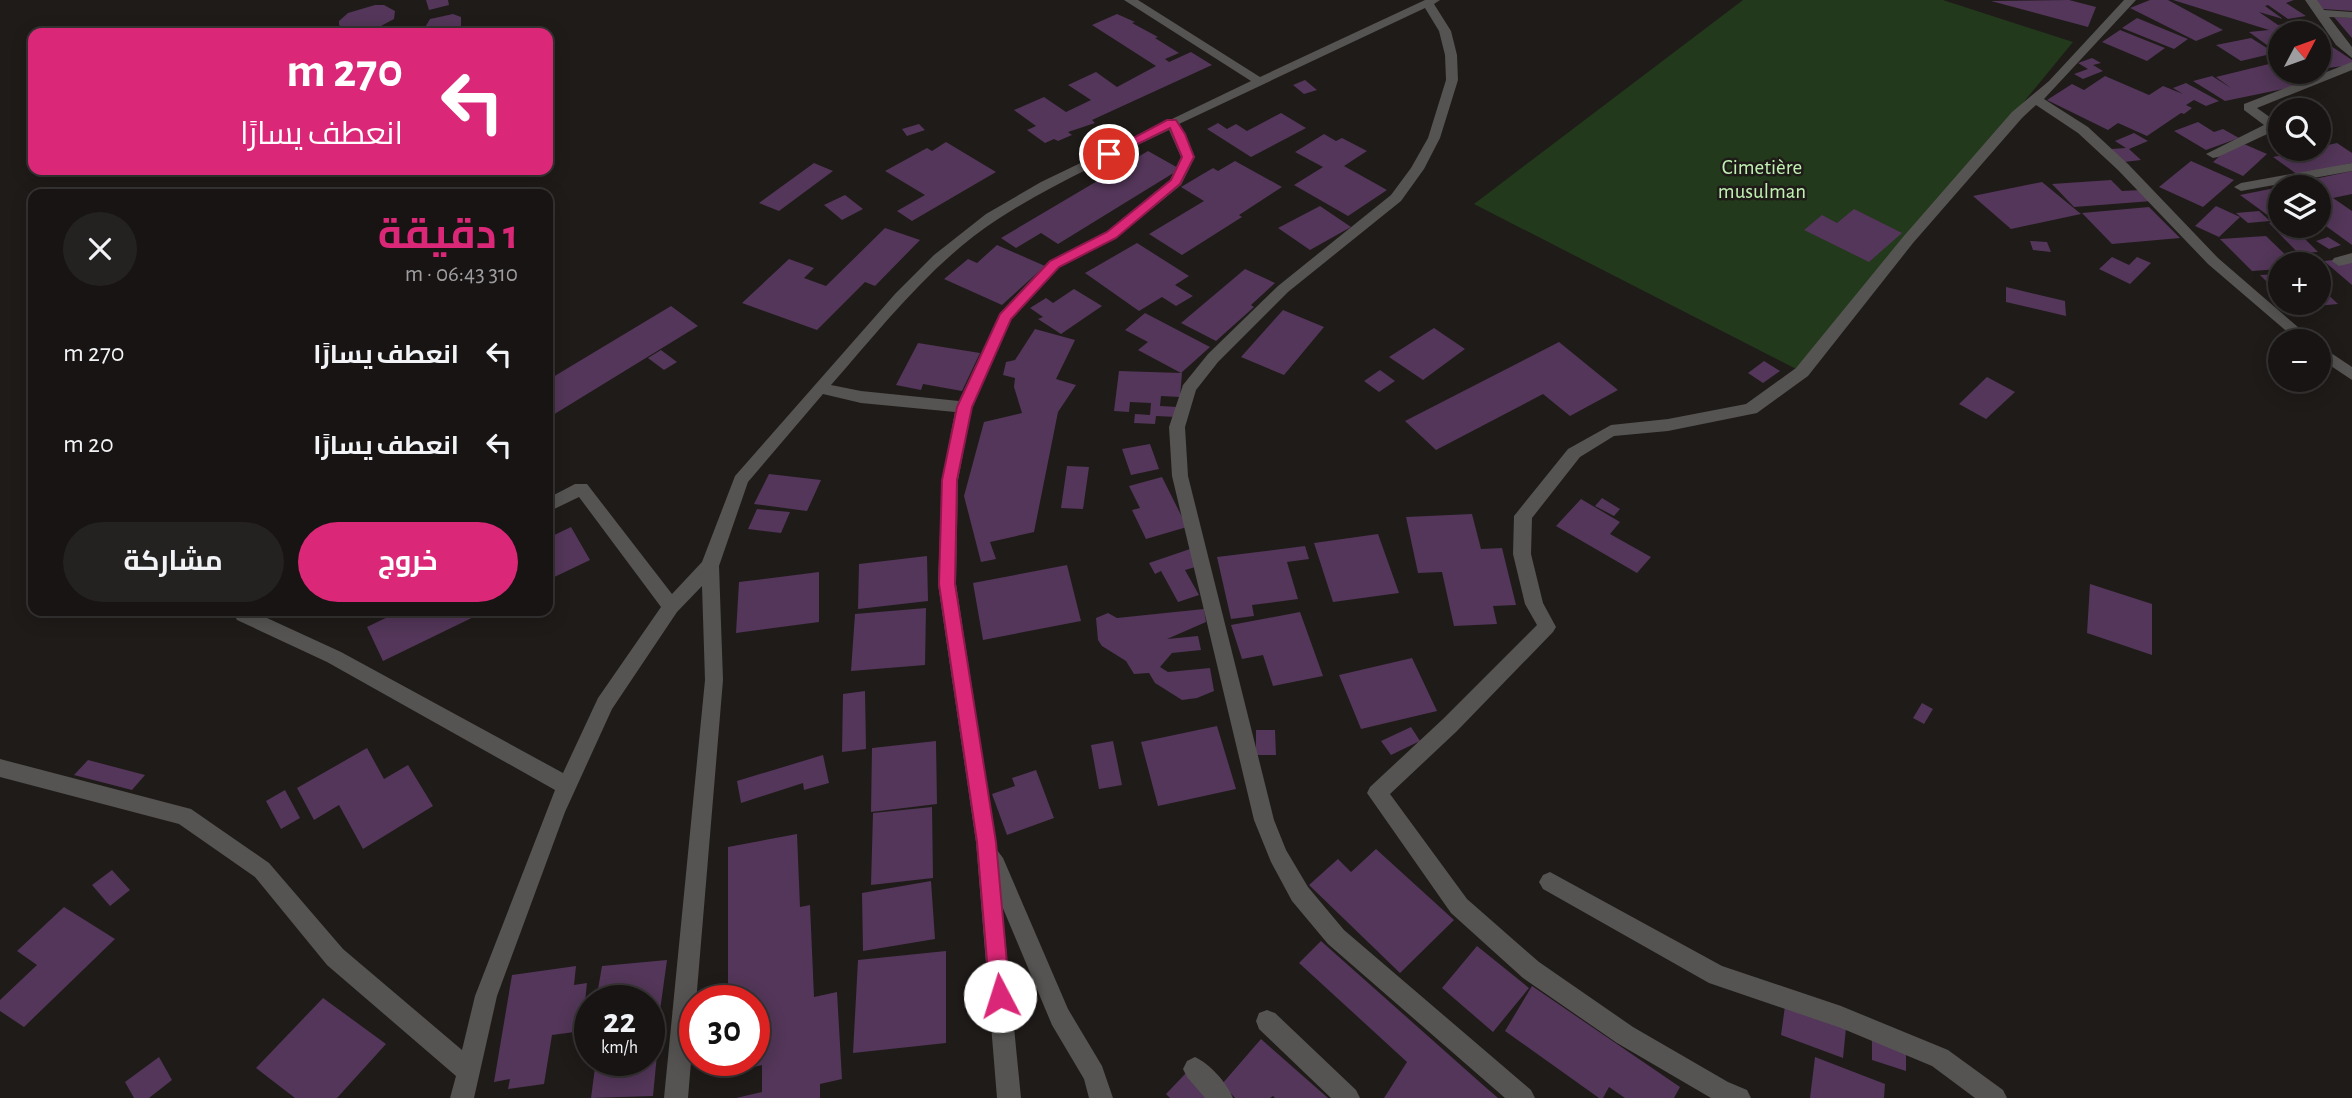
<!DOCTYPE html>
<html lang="ar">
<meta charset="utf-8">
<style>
:root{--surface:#171413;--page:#242121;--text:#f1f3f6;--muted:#9e9ea0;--line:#363333;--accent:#db2777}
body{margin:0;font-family:"Alegreya Sans",Cairo,sans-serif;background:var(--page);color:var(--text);direction:rtl;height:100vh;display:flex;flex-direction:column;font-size:26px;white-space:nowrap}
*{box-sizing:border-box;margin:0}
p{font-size:23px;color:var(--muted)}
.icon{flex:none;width:38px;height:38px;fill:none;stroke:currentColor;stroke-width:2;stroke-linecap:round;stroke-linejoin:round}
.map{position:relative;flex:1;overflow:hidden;direction:ltr}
.panel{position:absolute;left:28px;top:189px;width:525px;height:427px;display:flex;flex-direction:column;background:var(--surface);border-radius:14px;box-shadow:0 4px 18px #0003,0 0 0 2px var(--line);direction:rtl}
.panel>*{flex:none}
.hud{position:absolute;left:28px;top:28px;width:525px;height:147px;border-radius:14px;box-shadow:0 4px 18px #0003,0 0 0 2px var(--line);direction:rtl;background:#db2777;color:#fff;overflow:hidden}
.needle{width:46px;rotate:49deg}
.tools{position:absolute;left:2268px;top:21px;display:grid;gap:14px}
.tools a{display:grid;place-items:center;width:63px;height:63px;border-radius:50%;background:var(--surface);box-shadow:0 4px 18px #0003,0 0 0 2px var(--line);font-size:35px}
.speed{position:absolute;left:574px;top:985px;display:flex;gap:14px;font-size:35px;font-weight:700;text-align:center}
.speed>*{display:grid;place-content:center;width:91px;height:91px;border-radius:50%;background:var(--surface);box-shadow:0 4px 18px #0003,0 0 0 2px var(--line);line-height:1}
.speed small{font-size:18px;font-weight:400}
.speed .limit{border:10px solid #d22;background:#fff;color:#111}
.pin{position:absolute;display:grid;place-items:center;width:60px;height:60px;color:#fff;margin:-30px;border:4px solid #fff;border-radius:50%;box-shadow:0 2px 7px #0007}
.me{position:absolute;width:77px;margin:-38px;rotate:355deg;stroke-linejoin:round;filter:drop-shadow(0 0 5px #0008)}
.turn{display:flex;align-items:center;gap:24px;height:147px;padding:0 35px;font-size:32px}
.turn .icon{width:91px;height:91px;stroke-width:2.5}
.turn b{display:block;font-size:49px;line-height:60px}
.round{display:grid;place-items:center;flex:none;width:74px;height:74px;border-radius:37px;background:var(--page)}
.overview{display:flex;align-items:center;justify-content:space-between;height:119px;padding:0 35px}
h1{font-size:42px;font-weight:700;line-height:52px;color:var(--accent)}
.cta{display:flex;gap:14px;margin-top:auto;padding:14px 35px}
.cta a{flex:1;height:80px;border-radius:42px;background:var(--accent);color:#fff;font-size:28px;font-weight:700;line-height:80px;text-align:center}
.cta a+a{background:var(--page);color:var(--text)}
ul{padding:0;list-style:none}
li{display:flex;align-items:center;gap:21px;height:91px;padding:0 35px}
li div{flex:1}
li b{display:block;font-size:26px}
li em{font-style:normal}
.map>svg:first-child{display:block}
.green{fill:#22391b}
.building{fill:#533659}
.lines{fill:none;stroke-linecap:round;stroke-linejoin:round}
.minor{fill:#555452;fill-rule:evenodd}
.route{fill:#db2777;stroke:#8e194d;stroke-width:2}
.labels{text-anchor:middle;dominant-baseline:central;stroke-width:5;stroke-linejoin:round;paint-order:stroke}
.far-park-label{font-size:21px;fill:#c0f1b2;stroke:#1f1b19}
</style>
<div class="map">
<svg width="2352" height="1098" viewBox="0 0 2352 1098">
<rect width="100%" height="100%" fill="#1f1b19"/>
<path class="green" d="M1743,0h200l130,42 -271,330 -328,-168z"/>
<path class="building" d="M426,0h22l1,5 -20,5z
M2069,0l27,7 -8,20 -97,-26z
M2150,0h18l55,30 -27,11 -66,-33z
M2173,0h121l-8,3 20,13 -18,3 -20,-14 -3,1 18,13 -24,-7 19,13 28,-4 17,12 -48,1 5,4v12l-5,1 -26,-19 20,-2z
M2316,0h36v11l-29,-2z
M375,5h9l11,6 -1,8 -13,7 6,7 -40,-2 -8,-6v-4l9,-8z
M453,14l8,3v9l7,5 -5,2h-30l-9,-4 6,-10z
M1117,14l18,8 -3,1 26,14 -3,1 24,15 -14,6 4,3 22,-10 21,13 -120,55 3,3 -27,9 4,3 -14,6 -4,-2 -9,4 -18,-13 9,-4 -22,-16 30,-13 22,15 25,-12 -23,-15 28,-13 21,15 39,-21 -64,-41z
M2334,17l18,1v20z
M2137,18l51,21 -14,10 -52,-21z
M2120,30l45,18 -18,13 -45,-19z
M2251,38l24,15 -34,8 -25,-16z
M2328,44l24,16v5l-33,4v-24z
M2092,58l9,5 -8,2 10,6 -20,8 -9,-5 14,-5 -10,-6z
M2273,63l7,5v4h7l20,12 -82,17 -32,-20 19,-5 19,12 -15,-11z
M2105,76l44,19 14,-9 20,8 -10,-6 13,-5 33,18 -13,5 -12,-6 -8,5 6,3 -8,6 -3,-1 -34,23 -29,-13 -10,7 -61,-30 25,-16 12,6z
M1305,80l12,10 -13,4 -11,-9z
M1281,113l25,15 -55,29 -44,-28 11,-6 9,6 9,-5 11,7z
M2198,122l16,10 9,-3 16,9 -33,12 -32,-19z
M919,124l6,6 -18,6 -5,-7z
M2134,133l14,8 -19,8 12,11 -17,2 -13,-13 15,-1 -11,-7z
M1324,134l12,7 6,-3 25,13 -23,15 43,24 -39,26 -54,-31 29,-18 -28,-15z
M2237,141l30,13 -24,22 -30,-14z
M946,142l50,30 -84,49 -15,-10 28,-16 -40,-24 42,-23 5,3z
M2337,143l15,10v10l-54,12 -25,-18z
M1148,151l32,18 -122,75 -17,-11 -25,15 -15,-10z
M1235,161l47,26 -43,28 3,2 -60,38 -33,-21 55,-33 -23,-14 32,-19 5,3z
M2191,161l43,19 -31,27 -44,-20z
M814,163l19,8 -54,40 -20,-8z
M2352,171v23l-19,4 19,13v34l-33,-24v-34l-38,-1z
M2111,180l11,11 19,-1 11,11 -78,6 -22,-23z
M2042,182l39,32 -70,15 -38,-33z
M2280,187v39h12l26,26 -20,1 -29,-30 8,-1 -37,-27z
M845,195l18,14 -21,11 -18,-15z
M1320,206l31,21 -41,23 -32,-22z
M2216,206l24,11 -21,20 -24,-11z
M2149,207l31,31 -68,6 -30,-31z
M1854,209l48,24 -33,29 -65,-32 18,-15 15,8z
M2259,211l11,10 -22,2 -12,-10z
M885,228l35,12 -45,46 -10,-4 -48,48 -75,-27 47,-44 25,9 -10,10 22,8z
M2266,236l29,28h-15v5l-28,2 -32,-32z
M2328,237l13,8 -12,4 -13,-8z
M2030,241l17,1 4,10 -18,-2z
M1137,243l52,33 -14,9 18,11 -17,10 -14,-9 -23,14 -54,-38z
M997,245l48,21 -43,39 -58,-26 24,-20 9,4z
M2112,257l17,8 8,-8 14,6 -21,21 -31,-15z
M2352,258v27l-28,-24z
M1245,269l30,14 -24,22 3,2 -38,34 -35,-18z
M2280,274v21l-20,-20z
M2319,286l19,18 -45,4 -5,-5h31z
M2006,287l59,14 1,15 -60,-14z
M1074,289l28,17 -41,28 -23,-15 5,-2 -13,-9 16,-10 7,5z
M671,306l27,20 -150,92v-38z
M1283,310l41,17 -40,48 -43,-18z
M1145,313l65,34 -29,26 -43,-23 10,-8 -23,-12z
M1434,328l31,21 -42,31 -34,-23z
M1035,329l40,11 -19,39 20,6 -18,27 -24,120 -44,10 6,17 -15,3 -17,-66 20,-74 38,-9 -8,-26 1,-9 -12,-3 3,-13 9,-2z
M1559,342l59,48 -48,26 -27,-22 -107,56 -31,-29z
M918,343l62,10 -18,38 -39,-7 -2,6 -25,-5z
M661,350l16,12 -13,8 -16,-12z
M1764,361l16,10 -17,12 -15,-10z
M1380,370l15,11 -16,11 -15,-11z
M1119,371l63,2 -2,24 -19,-1 -1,10 18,1 -1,10 -21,-1 -1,8 -21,-1 1,-9 15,1 1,-12 -21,-1 -1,10 -15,-1z
M1987,377l28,15 -29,27 -27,-15z
M1150,444l9,25 -28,6 -9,-26z
M1067,466l22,1 -6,42 -22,-1z
M769,474l52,6 -14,31 -53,-7z
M1162,477l25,50 -41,12 -14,-29 8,-2 -11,-22z
M1602,498l18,11 -6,7 -19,-10z
M1581,499l39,23 -10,12 41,23 -14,16 -81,-47z
M757,509l33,3 -9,21 -33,-4z
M1472,514l9,35 21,-1 14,57 -23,1 4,18 -43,2 -12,-54 -24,1 -12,-56z
M571,527l19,33 -42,20v-42z
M1378,534l21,59 -66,9 -19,-59z
M1305,546l4,13 -22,3 11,37 -46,6 2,11 -23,3 -14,-62z
M1190,549l9,17 -14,4 14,25 -21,7 -17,-31 -6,3 -6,-11z
M927,556l1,45 -70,8 1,-45z
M1067,565l14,56 -98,19 -10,-57z
M819,572v50l-83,11 3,-51z
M2090,584l62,20v51l-65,-22z
M926,608l-1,57 -74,6 4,-57z
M1204,609l2,13 -39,17 31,-3 3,14 -29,3 -12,14 8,5 42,-4 4,23 -17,7 -15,2 -27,-17 -6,-10 -15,1 -8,-13 -24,-15 -4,-6 -2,-22 12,-5 9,5z
M400,611h86l-103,50 -16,-34z
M1300,612l23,64 -50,10 -10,-31 -21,4 -11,-34z
M1412,658l25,53 -76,18 -22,-54z
M865,691l1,58 -24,3 1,-58z
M1922,703l11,6 -9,15 -11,-6z
M1217,726l19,63 -78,17 -17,-64z
M1411,727l9,14 -29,14 -10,-14z
M1256,730h19l1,25h-20z
M936,741l1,63 -66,8 1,-64z
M1113,741l9,44 -23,4 -8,-44z
M367,748l17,31 24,-14 25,41 -70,43 -24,-44 -25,15 -17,-32z
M823,755l6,28 -25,7 -1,-7 -62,20 -4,-22z
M88,760l57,15 -13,15 -58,-15z
M1036,770l18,48 -47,17 -15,-41 23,-8 -3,-8z
M285,790l15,28 -19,11 -15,-28z
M932,807l1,71 -62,7 2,-72z
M797,834l3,73 10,-2 4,92 23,-5 5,87 -22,5v14h-84l26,-6v-27l-34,8v-13h26v-59h-26v-154z
M1376,849l78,71 -54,53 -91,-88 29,-26 13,13z
M112,870l18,20 -20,16 -18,-21z
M931,881l4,58 -72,12 -1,-58z
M64,907l51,32 -91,88 -24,-16v-11l37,-35 -20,-14z
M1321,941l162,144 15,13h-114l23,-36 -108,-99z
M1477,946l52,42 -36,44 -51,-44z
M946,951v92l-93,10 5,-93z
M667,960l-9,65 -9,1v-25h-53l6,-35z
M576,966l-2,19 13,-2 -5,48 -30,4 -8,49 -36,5 2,-10 -16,3 18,-107z
M1532,986l148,101 -6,11h-49l-16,-11 -6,11h-4l-94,-67z
M323,998l63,46 -49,54h-42l-39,-30z
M1785,1006l61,22 -3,30 -62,-23z
M659,1034l-6,62 -62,2 5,-38h53v-25z
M1872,1038l34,10v23l-34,-11z
M1261,1039l67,59h-53l-2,-2 -3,2h-35l-13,-14z
M159,1057l13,23 -23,18h-15l-9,-16z
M1815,1057l70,27 -1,14h-74z
M1186,1073l24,25h-40l-4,-4z"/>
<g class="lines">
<path class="minor" d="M1124,0h14l122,77 165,-77h15l-6,4 17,27 6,24 1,25 -18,58 -16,31 -23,32 -113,91 -70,70 -22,28 -11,37 3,49 86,344 12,30 22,37 36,43 187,160 4,8h-30l-177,-154 -36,-43 -21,-39 -17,-42 -82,-344 -3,-49 14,-42 25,-31 70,-68 113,-91 20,-27 17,-30 18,-58 -1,-25 -6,-24 -14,-23 -246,116 16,33 -14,28 -65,53 -57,29 -48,52 -39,88 -14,73 -2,104 41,266 6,8 65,151 34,57 11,32h-24l-5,-19 -32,-54 -50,-119 19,192h-24l-21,-256 -38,-258 4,-104 13,-68 -94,-9 -38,-9 -75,88 -29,84 4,114 -35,418h-24l41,-418 -3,-94 -25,26 -65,97 -47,103 -68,184 -23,102h-24l6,-22 -129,-111 -72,-88 -76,-53 -179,-47v-18l191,50 78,54 74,86 119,101 13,-54 80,-206 -228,-128 -90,-42 -5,-9h20l89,41 222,121 35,-75 63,-91 -82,-110 -31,15v-14l27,-14h12l85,110 30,-32 33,-86 160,-182 39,-39 52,-41 55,-32 210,-101zM1169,130l12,27 -11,23 -64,52 -57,29 -49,52 -41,88 -98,-10 -30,-6c51,-58 101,-123 167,-166 54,-35 113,-61 171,-89z
M2124,0h12l-92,99 44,28 40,37 90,94 96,83h-16l-90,-77 -90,-94 -40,-37 -42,-28 -14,13 -109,125 -105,133 -51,37 -89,18 -54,5 -34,21 -48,61 -1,36 12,49 13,24 -3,5 -96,99 -67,63 77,105 72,63 94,65 95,55 19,8 4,8h-40l-94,-55 -94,-65 -72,-65 -84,-120 3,-6 73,-68 94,-94 -12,-21 -12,-50 1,-38 54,-67 43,-24 57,-6 78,-15 50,-36 107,-131 109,-125 37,-31z
M2305,0h12l7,10 28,2v6l-23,-1 23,30v11l-16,-13z
M2352,62v8l-95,38 21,15v6l-60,28 -5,1 -7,-4 58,-29 -20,-15v-6z
M2352,163v8l-111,20 -7,-4 7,-4z
M2352,253v10l-13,3 -7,-5 2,-3z
M2319,345l33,22v13l-33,-22z
M1550,872l172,94 119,40 107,44 55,40 4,8h-32l-43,-32 -91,-38 -132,-45 -166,-94 -4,-7 4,-7z
M1267,1010l8,3 81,77 4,8h-29l-72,-69 -3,-8 3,-8z
M1195,1057c15,7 32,26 38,41h-28l-18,-21 -4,-8 4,-8z"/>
</g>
<path class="route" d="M1167,120h9l9,14 9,23 -14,27 -64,54 -57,29 -48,52 -39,88 -15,73 -2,104 41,258 14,154 -3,7 -7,3 -7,-3 -3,-7 -13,-154 -38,-258 3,-104 15,-73 43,-93 50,-53 57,-29 64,-52 11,-23 -12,-29 -57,28 -10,-2z"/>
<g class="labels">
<g class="far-park-label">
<text x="1762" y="167">Cimetière<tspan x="1762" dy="24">musulman</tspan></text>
</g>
</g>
</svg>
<div class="tools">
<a><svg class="needle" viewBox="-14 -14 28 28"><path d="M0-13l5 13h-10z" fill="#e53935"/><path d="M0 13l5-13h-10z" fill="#9e9ea0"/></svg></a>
<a><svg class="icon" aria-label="search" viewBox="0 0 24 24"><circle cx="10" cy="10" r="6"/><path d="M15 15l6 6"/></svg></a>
<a><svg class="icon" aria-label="layers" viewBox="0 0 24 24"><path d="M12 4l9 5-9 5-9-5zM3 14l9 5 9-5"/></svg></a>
<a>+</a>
<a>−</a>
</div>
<div class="speed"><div>22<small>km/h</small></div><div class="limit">30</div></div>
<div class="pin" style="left:1109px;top:154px;background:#d93025"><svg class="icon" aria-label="arrive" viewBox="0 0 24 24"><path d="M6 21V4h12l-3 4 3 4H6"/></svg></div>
<svg class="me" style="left:1000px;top:996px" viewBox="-20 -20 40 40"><circle r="19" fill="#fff"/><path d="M0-13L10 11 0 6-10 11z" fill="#db2777"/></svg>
<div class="hud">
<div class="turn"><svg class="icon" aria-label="left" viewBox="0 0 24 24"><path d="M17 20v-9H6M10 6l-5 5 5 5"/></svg><div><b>270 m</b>انعطف يسارًا</div></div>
</div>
<section class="panel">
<div class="overview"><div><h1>1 دقيقة</h1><p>310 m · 06:43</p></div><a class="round"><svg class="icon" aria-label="close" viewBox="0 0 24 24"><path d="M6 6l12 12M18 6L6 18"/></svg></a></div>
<ul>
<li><svg class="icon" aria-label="left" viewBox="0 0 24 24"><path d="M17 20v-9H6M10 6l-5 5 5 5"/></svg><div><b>انعطف يسارًا</b></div><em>270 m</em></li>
<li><svg class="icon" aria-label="left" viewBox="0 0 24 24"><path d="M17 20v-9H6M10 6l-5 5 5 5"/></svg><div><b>انعطف يسارًا</b></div><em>20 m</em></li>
</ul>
<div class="cta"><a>خروج</a><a>مشاركة</a></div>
</section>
</div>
